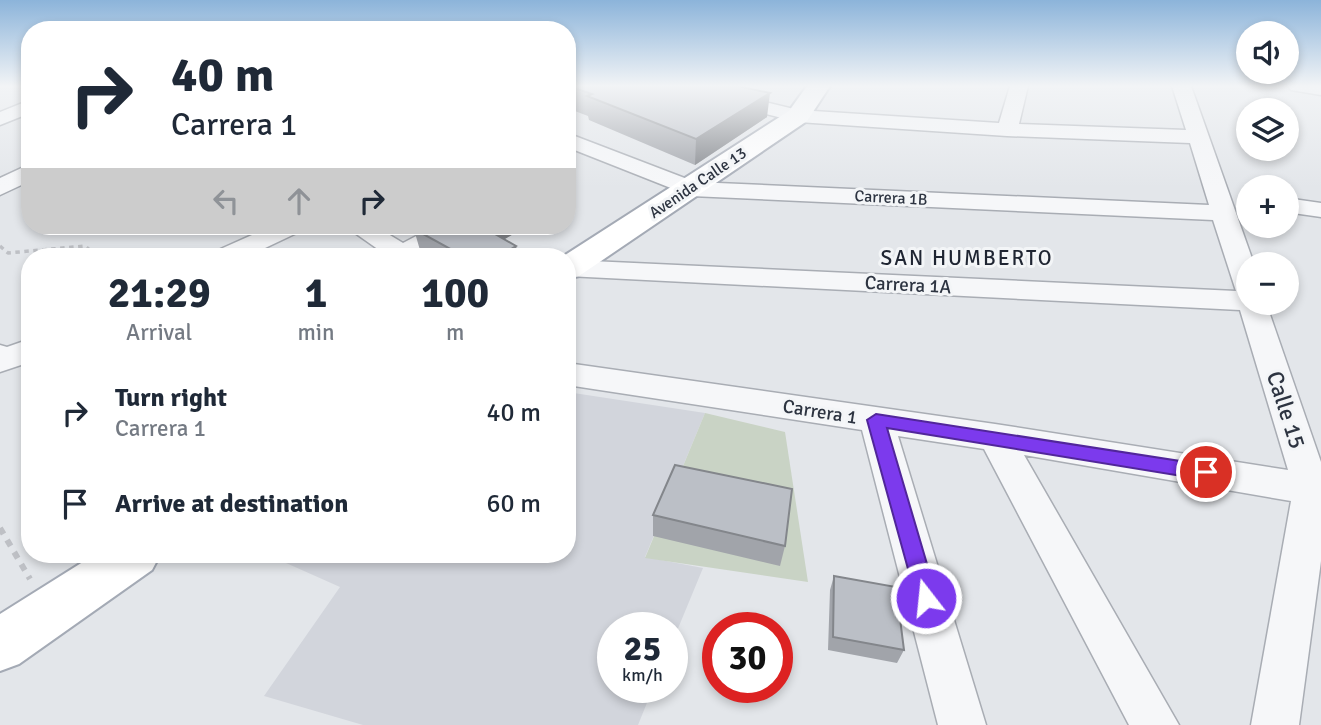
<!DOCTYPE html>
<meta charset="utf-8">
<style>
:root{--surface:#fff;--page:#f2f2f3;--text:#1f2937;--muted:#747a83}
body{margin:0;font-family:Signika,sans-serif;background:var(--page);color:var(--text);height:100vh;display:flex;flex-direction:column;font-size:26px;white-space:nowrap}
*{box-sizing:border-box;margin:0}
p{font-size:23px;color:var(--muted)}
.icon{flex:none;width:38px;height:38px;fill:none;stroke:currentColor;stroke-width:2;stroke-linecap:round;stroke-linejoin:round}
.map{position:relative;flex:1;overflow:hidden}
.drawer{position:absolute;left:21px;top:248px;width:555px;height:315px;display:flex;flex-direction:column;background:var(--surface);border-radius:28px;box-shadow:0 4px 10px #0003}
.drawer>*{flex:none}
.top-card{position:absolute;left:21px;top:21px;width:555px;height:214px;border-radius:28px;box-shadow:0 4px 10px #0003;background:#fff;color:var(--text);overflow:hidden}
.buttons{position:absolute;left:1236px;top:21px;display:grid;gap:14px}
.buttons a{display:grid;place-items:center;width:63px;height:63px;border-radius:50%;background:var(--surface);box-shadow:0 4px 10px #0003;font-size:35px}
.speed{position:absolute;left:597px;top:612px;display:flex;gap:14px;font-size:35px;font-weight:700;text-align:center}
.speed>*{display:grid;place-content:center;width:91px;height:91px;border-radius:50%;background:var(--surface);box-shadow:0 4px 10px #0003;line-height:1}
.speed small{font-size:18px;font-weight:400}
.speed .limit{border:10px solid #d22;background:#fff;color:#111}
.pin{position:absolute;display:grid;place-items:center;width:60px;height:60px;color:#fff;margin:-30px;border:4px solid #fff;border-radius:50%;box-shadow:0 2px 7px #0007}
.me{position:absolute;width:77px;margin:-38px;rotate:344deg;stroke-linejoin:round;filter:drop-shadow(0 0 5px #0008)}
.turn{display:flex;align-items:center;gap:24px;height:147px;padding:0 35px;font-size:32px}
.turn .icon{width:91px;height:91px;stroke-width:2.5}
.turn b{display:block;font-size:49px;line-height:60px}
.lanes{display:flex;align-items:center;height:66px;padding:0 35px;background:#0003;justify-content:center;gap:35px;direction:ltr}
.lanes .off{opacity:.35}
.eta{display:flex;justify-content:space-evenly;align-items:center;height:119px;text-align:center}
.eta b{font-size:42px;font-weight:800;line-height:49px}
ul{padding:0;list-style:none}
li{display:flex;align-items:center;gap:21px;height:91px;padding:0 35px}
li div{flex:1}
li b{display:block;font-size:26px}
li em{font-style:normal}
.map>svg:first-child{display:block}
.built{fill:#d2d5dc}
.green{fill:#c9d3c5}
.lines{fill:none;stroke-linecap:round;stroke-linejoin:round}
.minor-casing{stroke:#a9adb4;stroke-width:3}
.major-casing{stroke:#a4aab5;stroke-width:4}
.path-far1{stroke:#bec0c5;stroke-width:3.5;stroke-dasharray:4.5 4.5;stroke-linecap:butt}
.path{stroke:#bec0c5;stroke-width:6;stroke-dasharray:7 7;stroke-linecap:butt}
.minor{fill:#f6f7f9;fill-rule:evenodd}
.major{fill:#fff;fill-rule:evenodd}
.wall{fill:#a1a4aa}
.shaded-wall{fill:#83868b}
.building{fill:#bbbfc6;stroke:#83868b;stroke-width:2}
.route{fill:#7c3aed;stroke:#51269a;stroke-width:2}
.labels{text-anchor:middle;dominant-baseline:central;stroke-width:6;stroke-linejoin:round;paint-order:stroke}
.far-street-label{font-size:16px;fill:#2d3441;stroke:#f3f5f7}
.street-label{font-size:19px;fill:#2d3441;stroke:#f3f5f7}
.neighbourhood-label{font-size:21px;letter-spacing:2px;fill:#1f2532;stroke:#f3f5f7}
.near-street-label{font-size:23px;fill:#2d3441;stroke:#f3f5f7}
</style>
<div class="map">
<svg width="1321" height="725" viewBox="0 0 1321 725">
<rect width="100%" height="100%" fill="#e3e6ea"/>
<path class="built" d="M567,392l138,21 -60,144 58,11 -31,75v-15h-60v60h41l-15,37h-275l-99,-29 76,-109 -72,-32h299z"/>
<path class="green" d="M705,413l80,19 23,150 -163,-24z"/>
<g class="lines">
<g class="minor-casing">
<path id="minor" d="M666,86h32l100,24 201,13 11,-37h18l-9,38 167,6 -14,-44h19l63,178h-6v39h18l55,159v99l-22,164h-48l40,-224 -267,-46 155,270h-50l-145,-276 -86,-13 88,289h-48l-76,-295 -295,-45v-22l428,61 293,46 -48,-160 -673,-34 2,-16 667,31 -23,-71 -522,-24 -124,-49v-14l128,49 514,23 -19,-62 -183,-7 -209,-14 -129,-32z
M1288,86h33v9l-30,-5z
M30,100v13l-30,12v-13z
M30,164v17l-30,14v-17z
M1286,198l35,5v14l-35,-5z
M272,226h33l-4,5 -55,26h-34l4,-6z
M345,226h30l28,17 32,-17h32l-4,5 -44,24 1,2h-31z
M30,339v23l-30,10v-27l7,2z"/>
</g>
<g class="major-casing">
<path id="major" d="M807,86h23l-23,35 -228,155 -12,3v-22h-5l227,-146z
M94,555h66l-8,15 -133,94 -19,7v-57z"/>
</g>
<path class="path-far1" d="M0,246l8,7 77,-7 13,11"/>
<path class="path" d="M0,528l30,51"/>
<use href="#minor" class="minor"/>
<use href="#major" class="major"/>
</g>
<path class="wall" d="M567,86h170l30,31 -72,48 -106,-45 -1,-4 -21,-8z
M396,226h125l1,3 -18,10 12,7 2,11h-96l-7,-24 -3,2z
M653,515l132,31 -5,20 -127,-30z
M834,576l70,74 -7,13 -69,-13 2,-60z"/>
<path class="shaded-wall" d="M770,93l-3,24 -72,48 1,-26z
M409,226h21l-16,3 1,4 -3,2z
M477,226h44l1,3 -39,23z
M516,246l2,11h-20z"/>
<path class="building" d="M569,86h168l33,7 -74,46 -109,-43 5,-2z
M420,226h61l35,20 -18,11h-33l-51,-28z
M675,465l117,24 -7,57 -132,-31z
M834,576l62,11 8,63 -71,-13z"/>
<linearGradient id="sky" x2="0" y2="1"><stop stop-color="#8cb4da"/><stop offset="0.46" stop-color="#f2f4f6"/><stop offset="1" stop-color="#f2f4f6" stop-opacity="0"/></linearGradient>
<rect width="1321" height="187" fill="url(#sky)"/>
<path class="route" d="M876,414l330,51 9,7 -9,8 -319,-52 50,170 -3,7 -8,3 -7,-3 -3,-7 -49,-178z"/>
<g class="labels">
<g class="far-street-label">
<text transform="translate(698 183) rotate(-34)">Avenida Calle 13</text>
<text transform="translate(891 198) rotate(3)">Carrera 1B</text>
</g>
<g class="street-label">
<text transform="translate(908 285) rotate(3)">Carrera 1A</text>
<text transform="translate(820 412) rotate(9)">Carrera 1</text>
</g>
<g class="neighbourhood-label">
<text x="967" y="258">SAN HUMBERTO</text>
</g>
<g class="near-street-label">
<text transform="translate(1286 410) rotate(72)">Calle 15</text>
</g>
</g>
</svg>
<div class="buttons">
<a><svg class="icon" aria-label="sound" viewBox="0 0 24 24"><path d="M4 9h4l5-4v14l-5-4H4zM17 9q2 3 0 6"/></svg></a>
<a><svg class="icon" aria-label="layers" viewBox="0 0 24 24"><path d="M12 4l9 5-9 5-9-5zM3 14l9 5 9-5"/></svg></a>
<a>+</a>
<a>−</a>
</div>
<div class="speed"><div>25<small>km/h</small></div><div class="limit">30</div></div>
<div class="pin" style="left:1206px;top:472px;background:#d93025"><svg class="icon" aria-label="arrive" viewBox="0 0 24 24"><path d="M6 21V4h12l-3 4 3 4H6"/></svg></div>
<svg class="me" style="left:926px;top:598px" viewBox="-20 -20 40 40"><circle r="17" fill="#7c3aed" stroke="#fff" stroke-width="3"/><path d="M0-11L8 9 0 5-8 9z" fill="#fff"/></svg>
<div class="top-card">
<div class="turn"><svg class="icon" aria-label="right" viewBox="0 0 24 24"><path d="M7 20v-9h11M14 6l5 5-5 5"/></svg><div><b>40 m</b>Carrera 1</div></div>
<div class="lanes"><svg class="icon off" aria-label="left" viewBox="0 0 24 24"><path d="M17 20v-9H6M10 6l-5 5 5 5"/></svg><svg class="icon off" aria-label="ahead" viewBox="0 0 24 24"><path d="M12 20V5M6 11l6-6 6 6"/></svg><svg class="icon" aria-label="right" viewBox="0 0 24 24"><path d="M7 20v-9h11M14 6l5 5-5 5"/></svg></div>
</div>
<section class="drawer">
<div class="eta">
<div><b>21:29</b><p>Arrival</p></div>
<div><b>1</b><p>min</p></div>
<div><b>100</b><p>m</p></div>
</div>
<ul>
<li><svg class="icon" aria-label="right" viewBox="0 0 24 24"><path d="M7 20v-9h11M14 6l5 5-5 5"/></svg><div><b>Turn right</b><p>Carrera 1</p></div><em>40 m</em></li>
<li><svg class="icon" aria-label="arrive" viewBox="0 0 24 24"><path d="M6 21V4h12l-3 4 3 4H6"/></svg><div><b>Arrive at destination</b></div><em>60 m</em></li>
</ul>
</section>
</div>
